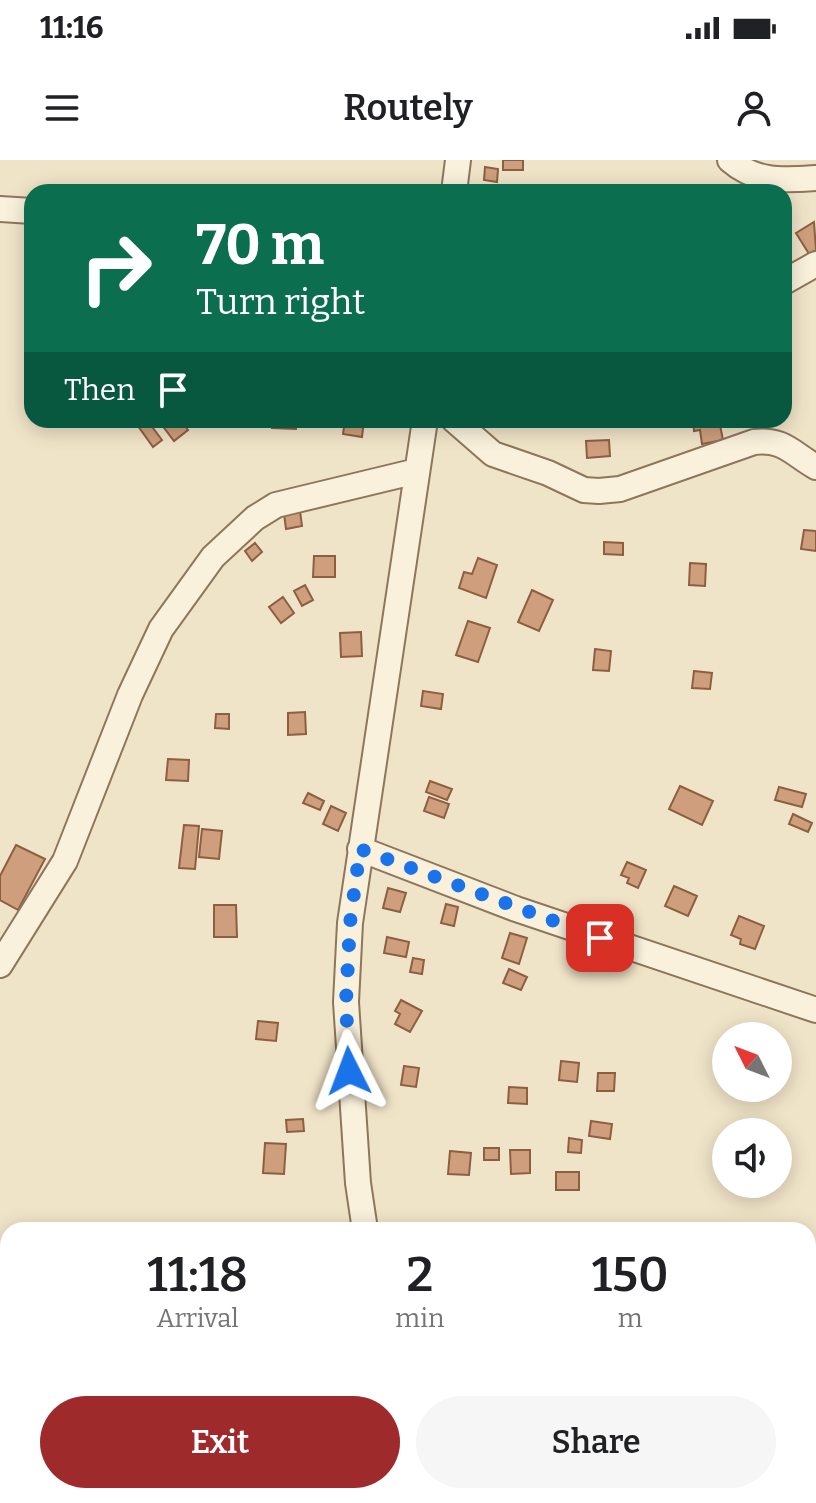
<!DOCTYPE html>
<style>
:root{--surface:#fff;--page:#f6f6f6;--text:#202124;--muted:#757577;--accent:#9e2a2b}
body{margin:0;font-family:Bitter,serif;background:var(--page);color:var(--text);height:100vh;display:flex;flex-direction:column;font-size:30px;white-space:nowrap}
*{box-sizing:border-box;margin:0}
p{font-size:26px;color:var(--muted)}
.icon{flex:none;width:44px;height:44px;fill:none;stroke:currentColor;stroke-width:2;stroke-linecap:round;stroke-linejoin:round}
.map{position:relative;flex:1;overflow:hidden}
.panel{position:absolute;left:0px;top:1062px;width:816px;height:282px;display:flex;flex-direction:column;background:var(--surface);border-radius:24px 24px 0 0;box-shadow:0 4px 20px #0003}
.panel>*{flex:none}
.banner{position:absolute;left:24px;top:24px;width:768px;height:244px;border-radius:24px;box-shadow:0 4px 20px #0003;background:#0b6e4f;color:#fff;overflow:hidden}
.needle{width:52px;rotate:312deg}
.buttons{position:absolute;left:712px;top:862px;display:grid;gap:16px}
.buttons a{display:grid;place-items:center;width:80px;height:80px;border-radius:50%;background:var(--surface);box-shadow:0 4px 20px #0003;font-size:40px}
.pin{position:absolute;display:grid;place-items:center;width:68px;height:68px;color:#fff;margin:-34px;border-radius:16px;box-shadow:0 4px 12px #0006}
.me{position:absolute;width:88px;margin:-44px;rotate:357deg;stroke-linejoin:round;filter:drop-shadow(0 0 6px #0008)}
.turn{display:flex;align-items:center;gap:28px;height:168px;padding:0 40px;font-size:36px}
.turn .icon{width:104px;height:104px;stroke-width:2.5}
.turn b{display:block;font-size:56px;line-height:68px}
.then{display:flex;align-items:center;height:76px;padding:0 40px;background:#0003;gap:16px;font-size:30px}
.eta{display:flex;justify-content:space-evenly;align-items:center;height:136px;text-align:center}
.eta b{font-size:48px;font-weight:600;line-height:56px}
.cta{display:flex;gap:16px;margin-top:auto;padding:16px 40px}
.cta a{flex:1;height:92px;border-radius:48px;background:var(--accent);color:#fff;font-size:32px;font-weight:600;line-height:92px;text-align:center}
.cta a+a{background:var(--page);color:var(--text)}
.status{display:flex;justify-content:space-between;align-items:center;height:56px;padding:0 40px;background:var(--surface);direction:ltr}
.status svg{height:22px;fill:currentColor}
header{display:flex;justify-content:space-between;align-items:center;height:104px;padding:0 40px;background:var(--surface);font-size:36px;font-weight:600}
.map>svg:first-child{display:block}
.building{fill:#cf9f7d;stroke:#8d5f41;stroke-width:2}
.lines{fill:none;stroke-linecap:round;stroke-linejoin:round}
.minor-casing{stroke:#8d765c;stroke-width:28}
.minor{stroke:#faf1dc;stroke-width:24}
.route{stroke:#1a73e8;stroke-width:14;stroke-dasharray:0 25.2}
</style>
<div class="status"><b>11:16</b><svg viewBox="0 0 49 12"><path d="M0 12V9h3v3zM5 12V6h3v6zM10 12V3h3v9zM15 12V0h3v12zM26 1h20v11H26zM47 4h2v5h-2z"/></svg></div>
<header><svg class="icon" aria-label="menu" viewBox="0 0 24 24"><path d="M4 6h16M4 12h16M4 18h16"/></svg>Routely<svg class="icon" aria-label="person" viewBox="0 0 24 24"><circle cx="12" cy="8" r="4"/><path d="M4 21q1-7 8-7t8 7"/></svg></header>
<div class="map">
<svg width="816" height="1343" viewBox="0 0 816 1343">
<rect width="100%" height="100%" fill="#f0e4c8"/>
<path class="building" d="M503,0h20v10h-20z
M485,7l13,2 -1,13 -13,-2z
M814,62l2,28 -7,4 -13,-21z
M147,260l15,20 -9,7 -15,-21z
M160,260h33l-8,6 3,4 -14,11 -15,-20z
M272,260h25l-1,9 -24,-1z
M345,260h19l-2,17 -19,-3z
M693,260h26l4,20 -21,4 -2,-14 -6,1z
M609,280l1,16 -23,2 -1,-17z
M300,351l2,15 -16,3 -2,-15z
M804,370l12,1v20l-15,-2z
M604,382l19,1v12l-19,-1z
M255,383l7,9 -10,9 -7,-10z
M314,396h21v21h-22z
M478,398l19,7 -11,33 -27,-10 5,-16 8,2z
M690,403l16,1 -1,22 -16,-1z
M305,425l8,15 -11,6 -8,-15z
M532,430l21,10 -14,31 -21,-9z
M283,437l11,16 -13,10 -12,-16z
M468,461l22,7 -12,34 -22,-7z
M361,472l1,24 -21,1 -1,-24z
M595,489l16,2 -2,20 -16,-1z
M694,511l18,2 -2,16 -18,-1z
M423,531l20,3 -2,15 -20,-3z
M305,552l1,22 -18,1v-22z
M216,554h13v15l-14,-1z
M168,599l21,1 -1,21 -22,-1z
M430,621l22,8 -5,11 -21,-8z
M680,626l33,15 -11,24 -33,-16z
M779,627l27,7 -4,13 -27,-7z
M308,633l16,8 -4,9 -17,-7z
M429,637l20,7 -5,14 -20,-7z
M331,646l15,7 -8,18 -15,-7z
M793,654l19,9 -4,9 -19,-8z
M184,665l15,1 -4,43 -16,-1z
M202,669l20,2 -3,28 -20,-2z
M16,685l29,14 -27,51 -18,-10v-24z
M627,702l19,8 -8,18 -11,-5 2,-5 -8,-3z
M674,726l23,10 -9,20 -23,-10z
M388,728l18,5 -6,19 -17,-4z
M446,744l12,3 -4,19 -13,-3z
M214,745h22l1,32h-23z
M739,756l25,10 -9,23 -15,-5 1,-5 -10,-4z
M510,773l17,5 -8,26 -17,-6z
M387,777l22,5 -3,15 -22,-4z
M413,798l11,2 -2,14 -12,-2z
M509,809l18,8 -6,13 -18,-7z
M401,840l21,11 -12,21 -15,-8 5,-10 -5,-3z
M258,861l20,2 -2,18 -20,-2z
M561,901l18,2 -2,19 -18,-2z
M404,906l15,2 -3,19 -15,-2z
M598,913h17l-1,18h-17z
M509,927l18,1v16l-19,-1z
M303,959l1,12 -17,1 -1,-12z
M591,961l21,3 -2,15 -21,-3z
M569,978l13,2 -1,13 -13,-1z
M265,983l21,1 -2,30 -21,-1z
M484,988h15v12h-15z
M510,990h20v23l-19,1z
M450,991l21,2 -2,22 -21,-1z
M556,1012h23v18h-23z"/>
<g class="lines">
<g class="minor-casing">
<path id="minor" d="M730,0c26,23 54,20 86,18
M454,32l4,-32
M0,49l32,2
M784,122l32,-18
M454,260l39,34 55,19 36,17 15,1 21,-2 134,-47c29,-4 39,12 62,25
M360,689l156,60 300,101
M0,805l65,-104 65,-166 31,-66 52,-72 42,-39 21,-13 141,-34
M365,1070l-7,-47 -12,-181 4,-79 75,-503
M808,1333l8,-1
M403,1336l1,7
M602,1343l136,-3 38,-4"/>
</g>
<use href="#minor" class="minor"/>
</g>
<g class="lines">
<path class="route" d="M349,911l-3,-69 4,-79 10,-74 240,89"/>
</g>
</svg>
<div class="buttons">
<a><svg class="needle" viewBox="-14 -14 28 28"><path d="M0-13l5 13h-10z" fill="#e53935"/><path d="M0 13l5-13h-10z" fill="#757577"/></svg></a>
<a><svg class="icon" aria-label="sound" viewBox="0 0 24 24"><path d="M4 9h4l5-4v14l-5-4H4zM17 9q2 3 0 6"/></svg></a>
</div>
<div class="pin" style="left:600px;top:778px;background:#d93025"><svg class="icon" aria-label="arrive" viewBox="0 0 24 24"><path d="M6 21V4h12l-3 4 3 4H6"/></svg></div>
<svg class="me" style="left:349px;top:911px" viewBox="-20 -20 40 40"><path d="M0-17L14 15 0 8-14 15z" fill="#1a73e8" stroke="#fff" stroke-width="4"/></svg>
<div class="banner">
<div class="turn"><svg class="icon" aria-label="right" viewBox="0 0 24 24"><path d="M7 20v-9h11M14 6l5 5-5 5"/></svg><div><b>70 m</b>Turn right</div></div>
<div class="then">Then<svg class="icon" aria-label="arrive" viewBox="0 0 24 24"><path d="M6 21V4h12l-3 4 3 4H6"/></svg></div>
</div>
<section class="panel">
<div class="eta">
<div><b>11:18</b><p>Arrival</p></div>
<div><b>2</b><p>min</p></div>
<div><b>150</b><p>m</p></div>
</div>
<div class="cta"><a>Exit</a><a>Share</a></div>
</section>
</div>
